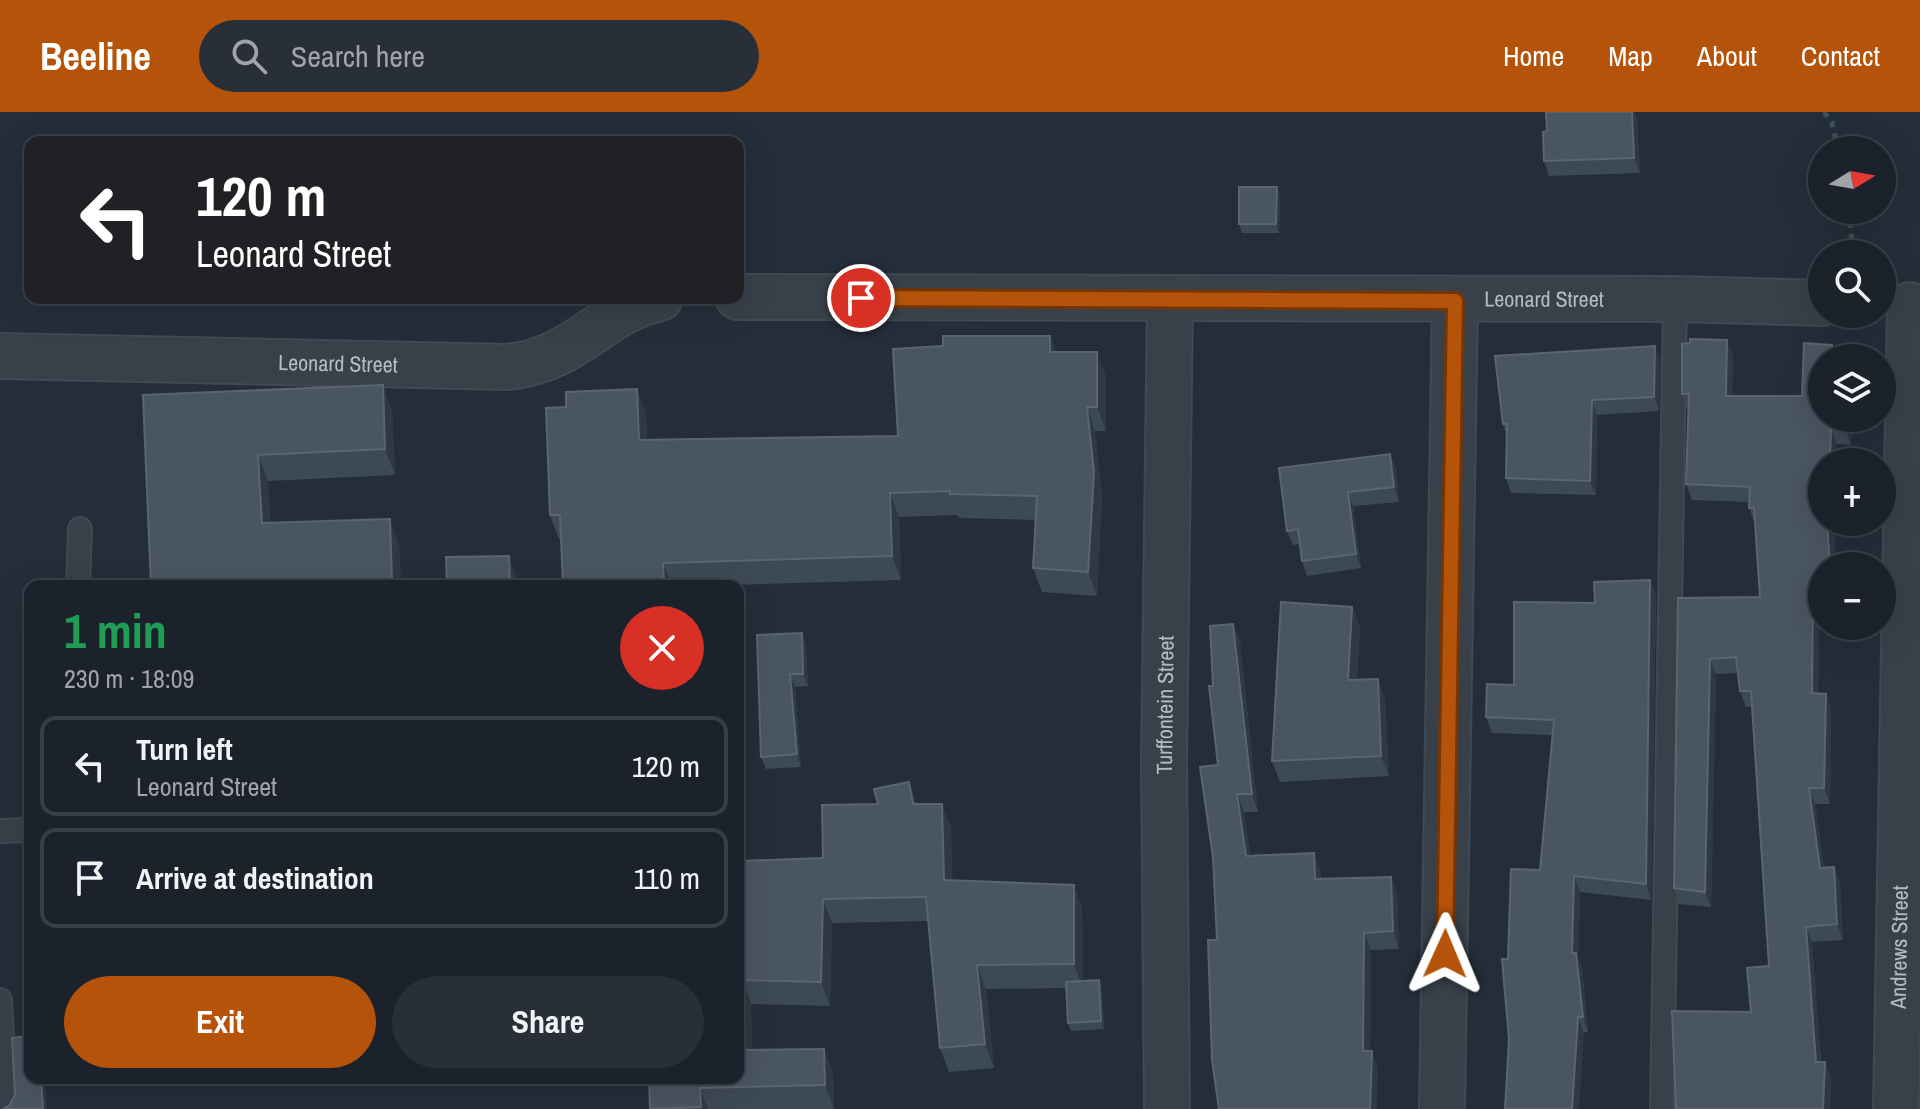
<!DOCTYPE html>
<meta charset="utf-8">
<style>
:root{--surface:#1b222c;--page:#282f38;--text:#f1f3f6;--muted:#a0a4a9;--line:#393f48;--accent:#b45309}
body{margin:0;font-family:"Archivo Narrow",sans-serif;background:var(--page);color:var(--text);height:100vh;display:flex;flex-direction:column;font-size:30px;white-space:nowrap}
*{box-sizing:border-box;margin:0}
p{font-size:26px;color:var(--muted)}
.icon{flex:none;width:44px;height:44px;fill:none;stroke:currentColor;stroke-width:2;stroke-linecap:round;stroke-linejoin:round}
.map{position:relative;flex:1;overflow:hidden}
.side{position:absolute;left:24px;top:468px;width:720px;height:504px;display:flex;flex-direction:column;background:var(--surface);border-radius:16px;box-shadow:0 8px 32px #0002,0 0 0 2px var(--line)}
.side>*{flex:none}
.banner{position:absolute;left:24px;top:24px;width:720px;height:168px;border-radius:16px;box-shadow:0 8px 32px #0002,0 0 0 2px var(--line);background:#202124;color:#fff;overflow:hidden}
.needle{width:52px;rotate:79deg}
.controls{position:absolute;left:1808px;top:24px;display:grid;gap:16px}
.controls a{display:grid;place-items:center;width:88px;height:88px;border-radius:50%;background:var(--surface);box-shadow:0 8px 32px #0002,0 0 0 2px var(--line);font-size:40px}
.pin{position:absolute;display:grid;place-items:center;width:68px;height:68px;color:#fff;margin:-34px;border:4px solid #fff;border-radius:50%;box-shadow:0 2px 8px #0007}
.me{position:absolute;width:88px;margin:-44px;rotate:1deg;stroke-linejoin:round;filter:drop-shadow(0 0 6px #0008)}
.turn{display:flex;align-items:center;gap:28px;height:168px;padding:0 40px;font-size:36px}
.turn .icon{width:104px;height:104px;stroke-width:2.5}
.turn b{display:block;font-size:56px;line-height:68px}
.round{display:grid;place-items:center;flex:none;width:84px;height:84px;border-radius:42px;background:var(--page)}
.head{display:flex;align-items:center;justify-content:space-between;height:136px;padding:0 40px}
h1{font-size:48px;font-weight:700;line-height:60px;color:#1e9e55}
.primary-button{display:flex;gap:16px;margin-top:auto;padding:16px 40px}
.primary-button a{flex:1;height:92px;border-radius:48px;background:var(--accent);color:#fff;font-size:32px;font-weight:700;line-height:92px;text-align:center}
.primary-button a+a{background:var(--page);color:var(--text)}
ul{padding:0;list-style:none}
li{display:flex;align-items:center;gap:24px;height:100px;margin:0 16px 12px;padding:0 24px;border:4px solid var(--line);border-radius:16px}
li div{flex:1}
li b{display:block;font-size:30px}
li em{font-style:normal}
header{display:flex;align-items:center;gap:48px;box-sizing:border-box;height:112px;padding:0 40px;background:var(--accent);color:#fff}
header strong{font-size:38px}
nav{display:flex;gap:44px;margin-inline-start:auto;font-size:28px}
.search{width:560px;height:72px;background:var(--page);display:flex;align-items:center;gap:20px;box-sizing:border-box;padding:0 28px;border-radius:44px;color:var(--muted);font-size:30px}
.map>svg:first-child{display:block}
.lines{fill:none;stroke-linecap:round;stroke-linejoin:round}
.lane-casing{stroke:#414953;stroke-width:26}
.street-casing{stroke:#414953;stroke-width:48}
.path{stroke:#3f5253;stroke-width:5;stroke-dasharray:6 6;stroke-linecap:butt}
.lane{stroke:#38404a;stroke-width:22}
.street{stroke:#38404a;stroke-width:44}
.wall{fill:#3d4955}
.shaded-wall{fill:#2e3945}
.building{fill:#4a5562;stroke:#5a6571;stroke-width:2}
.route-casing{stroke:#753606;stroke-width:20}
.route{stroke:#b45309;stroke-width:14}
.labels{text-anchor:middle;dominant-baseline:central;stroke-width:8;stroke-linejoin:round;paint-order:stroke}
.street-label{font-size:22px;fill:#b3bbc6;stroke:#1d252f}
</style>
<header>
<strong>Beeline</strong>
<div class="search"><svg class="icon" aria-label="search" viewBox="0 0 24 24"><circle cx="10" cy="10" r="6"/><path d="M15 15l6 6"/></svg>Search here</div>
<nav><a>Home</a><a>Map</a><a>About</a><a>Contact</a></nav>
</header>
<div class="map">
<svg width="1920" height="997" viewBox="0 0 1920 997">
<rect width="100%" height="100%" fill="#242e3a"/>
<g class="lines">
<g class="lane-casing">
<path id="lane" d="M78,474l2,-57
M0,719l30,-1
M0,888l6,109
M1662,997l13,-810"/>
</g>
<g class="street-casing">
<g id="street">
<path id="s1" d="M738,185l937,2 147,4"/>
<path id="s2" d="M0,244l508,11c71,-8 92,-56 152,-69"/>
<path id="s3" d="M1167,997l-3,-349 6,-459"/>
<path d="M1442,997l13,-808"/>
<path id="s4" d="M1896,997l14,-804"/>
</g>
</g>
<path class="path" d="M1824,0l8,11 6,27
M1849,98l4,44"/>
<use href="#lane" class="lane"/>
<use href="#street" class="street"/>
</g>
<path class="wall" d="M1546,0h88l3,7 3,54 -91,3 -5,-15 3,-30z
M1277,75l3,8 -1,38h-37l-3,-9z
M1050,224l6,16 50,24v55h-11l7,65 -5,100 -55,-4 -9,-24 3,-48 -77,-2 -2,-3 -58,2 2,63 -204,6h-134l-2,-47h-2l-9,-24 16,-108 80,6 1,26 251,-3 45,-90z
M1690,227l37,1 6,16 -1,40h70l2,-53 28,2 5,13h-15v60h30l-1,27 -14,-1 -1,18h-14v60h12l1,44h-13v39h-3l-1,89h8l5,15 -1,95h-15l9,64 10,-1 6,16 3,57 -31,2 9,120h4l6,16 -1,31h-154l-4,-98 79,1 -4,-44 22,-2 -17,-259h-6l-6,-16 -2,-18 -22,1 -5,233 -32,-3 -5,-16 4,-290 82,-1 -5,-73 -6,-16v-6l-57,-2 -6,-16 2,-74 -6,-16v-50l8,-1z
M1655,234l5,15 -1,50 -62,4 -1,80 -85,-2 -5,-15v-43l-3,-11z
M143,283l249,16 3,64 -127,6 2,41 129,23 2,41h-250z
M1279,356h117l3,34 -46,4 8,62 -54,8 -5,-15 -2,-17 -7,1 -6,-14z
M1650,468l6,16 -5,304 -71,-8 -2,66 4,10 6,64 -79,7 31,-169 12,-135 -60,-2 -6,-16 28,-32 81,-82z
M1352,495l8,20 -3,53 28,19 4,77 -109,6 -8,-21z
M1233,512l7,18 18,170h-14l6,43 64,-2 6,18 1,8 70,-2 6,18 2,54 -28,1 -1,101 8,18 -161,-129 1,-175 -5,-79z
M802,521l4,13 2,40 -13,1 6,80 -35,2 -5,-12z
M917,692h25l9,24 1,52 122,5 8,24 1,72 16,-1 3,8 2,41 -33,2 -3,-8 -2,-35 -80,1 8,79 -45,4 -9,-24 -11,-127 -97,2 -2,83 -79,-2 1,46 72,-1 9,24 1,36h-184l88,-248 85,-3z"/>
<path class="shaded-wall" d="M1632,0h2l3,7 3,54 -6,-15z
M1277,75l3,8 -1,38 -3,-9z
M1050,224l9,24 -9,-8z
M1727,228l6,16 -2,55 -5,-15z
M1832,233l5,13h-5z
M1655,234l5,15 -1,50 -5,-14z
M1097,240l9,24v55l-9,-24z
M383,273l9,26 3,64 -10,-26z
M637,277l9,24 2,51 -9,-24z
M1592,288l5,15 -1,80 -6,-14z
M1087,295l8,24 7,65 -5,100 -9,-24z
M1846,306h6l-1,27 -6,-16z
M1831,317l6,15 -1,18h-6z
M1390,342l6,14 3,34 -5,-15z
M258,343l10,26 3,68 -9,-26z
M1348,380l5,14 8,62 -5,-14z
M890,381l9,24 2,63 -9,-24z
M390,407l9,26 2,41h-8l-1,-3z
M1827,410h7l1,44h-5z
M509,444l11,29v1h-10z
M663,451l9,23h-8z
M1650,468l6,16 -5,304 -5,-16z
M1813,478l6,15 -1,104 -6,-16z
M1352,495l8,20 -4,74 -8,-21z
M1233,512l7,18 18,170 -6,-18z
M802,521l4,13 2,40 -5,-12z
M1710,547l6,15 -5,233 -6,-15z
M790,562l5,13 6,80 -4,-13z
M1378,567l7,20 4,77 -8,-20z
M1826,582l5,15 -1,95 -6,-16z
M909,670l9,24 -5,-2z
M1809,676l6,16 11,80 -6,-16z
M1237,682l7,18 8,62 -6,-18z
M942,692l9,24 2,76 -9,-24z
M1314,741l6,18 1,26 -6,-18z
M1834,755l6,16 3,57 -6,-16z
M1574,764l6,16 -2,66 4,10 6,64 -5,-15 -11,-64z
M1391,765l6,18 2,54 -6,-18z
M1074,773l8,24 1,79 -9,-24z
M823,787l9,24 -2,83 -9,-24z
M1806,815l6,15 10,135 -6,-15z
M1364,821l7,17 -1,119 -7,-18z
M977,853l9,24 8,79 -9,-24z
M743,868l8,24 2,70 -9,-24z
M1099,868l3,8 2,41 -3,-8z
M1578,905l6,16 -5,76h-7z
M824,937l9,24 1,36 -9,-24z
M1372,939l6,18 -1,40h-7z
M1825,950l6,16 -1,31h-7z
M41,966h4l2,31h-4z
M700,976l8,21h-6l-1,-2z"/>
<path class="building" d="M1546,0h86l2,46 -90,3 -1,-29 4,-1z
M1239,75h38l-1,37h-37z
M943,224h107v16h47v55h-10l7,65 -6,100 -55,-4 4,-72 -87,-2v-3l-60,2 2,63 -229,7 1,23h-101l-3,-71h-10l-4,-107 20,-1v-15l71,-3 2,51 259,-4 -5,-87 50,-3z
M1690,227l37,1 -1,56h76l2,-53 28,2v13h-10v60h24l-1,11h-14l-1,33h-8v60h5l3,44h-8v23l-9,1 -1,103 14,1 -2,94h-15l11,80 14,-1 3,57 -31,3 10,135h9l-2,47h-147l-4,-98 79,1 -4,-44 22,-2 -18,-275h-11l-4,-34 -26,2 -5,233 -31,-4 4,-290 82,-1 -6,-89h-5l1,-21 -64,-3 3,-90h-7v-50l8,-1z
M1655,234l-1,51 -62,3 -2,81 -84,-3 1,-54h-4l-8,-68z
M383,273l2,64 -127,6 4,68 128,-4 2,64 -24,1v2h-217l-8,-191z
M1390,342l4,33 -46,5 8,62 -54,7 -4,-32 -11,2 -8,-63z
M509,444l1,30h-63l-1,-29z
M1650,468l-4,304 -72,-8 -2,77h4l7,64h-5l-6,92h-67l4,-70 -7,-80h6l3,-90 29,1 14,-150 -68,-3 1,-33 27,1v-83l81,1 -1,-21z
M1281,490l71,5 -4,73 30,-1 3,77 -109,5z
M1233,512l19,170h-15l9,62 68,-3 1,26 76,-2 2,54 -29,2 -1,118h9l-2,58h-151l-7,-49 -4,-120h9l-4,-83 -13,-90 18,-2 -9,-79h4l-3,-60z
M802,521l1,41h-13l7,80 -36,3 -4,-122z
M909,670l4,22h29l2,76 130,5v79l-97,1 8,79 -45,4 -14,-151 -103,2 -2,83 -78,-2 1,70 80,-1 1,36 -125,3 1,19 -51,2 -1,-31h89v-217l85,-3 -1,-53 56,-1 -4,-15z
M1099,868l2,41 -33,2 -2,-41z
M30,924v42h11l2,31h-40l6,-3 6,-11 -3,-57z"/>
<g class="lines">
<g class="route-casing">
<path id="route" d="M861,186l594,3 -10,653"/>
</g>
<use href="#route" class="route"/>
</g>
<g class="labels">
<g class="street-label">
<text stroke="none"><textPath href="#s1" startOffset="806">Leonard Street</textPath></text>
<text stroke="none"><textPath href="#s2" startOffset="338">Leonard Street</textPath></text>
<text stroke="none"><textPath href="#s3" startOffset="404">Turffontein Street</textPath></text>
<text stroke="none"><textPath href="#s4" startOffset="162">Andrews Street</textPath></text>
</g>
</g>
</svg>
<div class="controls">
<a><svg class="needle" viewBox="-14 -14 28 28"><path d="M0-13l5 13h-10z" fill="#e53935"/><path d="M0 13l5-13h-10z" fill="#a0a4a9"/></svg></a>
<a><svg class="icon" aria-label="search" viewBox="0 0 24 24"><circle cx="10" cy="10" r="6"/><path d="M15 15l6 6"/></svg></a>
<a><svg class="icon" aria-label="layers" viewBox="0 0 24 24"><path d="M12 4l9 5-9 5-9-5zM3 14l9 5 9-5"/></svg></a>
<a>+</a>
<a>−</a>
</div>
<div class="pin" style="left:861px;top:186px;background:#d93025"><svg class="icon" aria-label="arrive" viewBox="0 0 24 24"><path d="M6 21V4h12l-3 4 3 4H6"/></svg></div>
<svg class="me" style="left:1445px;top:842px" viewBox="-20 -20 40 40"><path d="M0-17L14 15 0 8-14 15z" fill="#b45309" stroke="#fff" stroke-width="4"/></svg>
<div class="banner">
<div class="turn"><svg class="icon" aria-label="left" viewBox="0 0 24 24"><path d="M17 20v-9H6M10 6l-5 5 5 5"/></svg><div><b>120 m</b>Leonard Street</div></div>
</div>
<section class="side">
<div class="head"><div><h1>1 min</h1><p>230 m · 18:09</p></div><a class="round" style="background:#d93025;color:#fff"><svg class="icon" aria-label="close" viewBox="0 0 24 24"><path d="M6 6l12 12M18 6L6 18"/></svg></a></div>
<ul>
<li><svg class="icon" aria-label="left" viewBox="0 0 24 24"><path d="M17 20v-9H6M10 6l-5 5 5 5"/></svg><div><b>Turn left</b><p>Leonard Street</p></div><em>120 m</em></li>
<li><svg class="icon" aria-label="arrive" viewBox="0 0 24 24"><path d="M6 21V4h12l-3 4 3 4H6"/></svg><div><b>Arrive at destination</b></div><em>110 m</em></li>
</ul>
<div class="primary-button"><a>Exit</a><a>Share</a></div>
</section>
</div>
